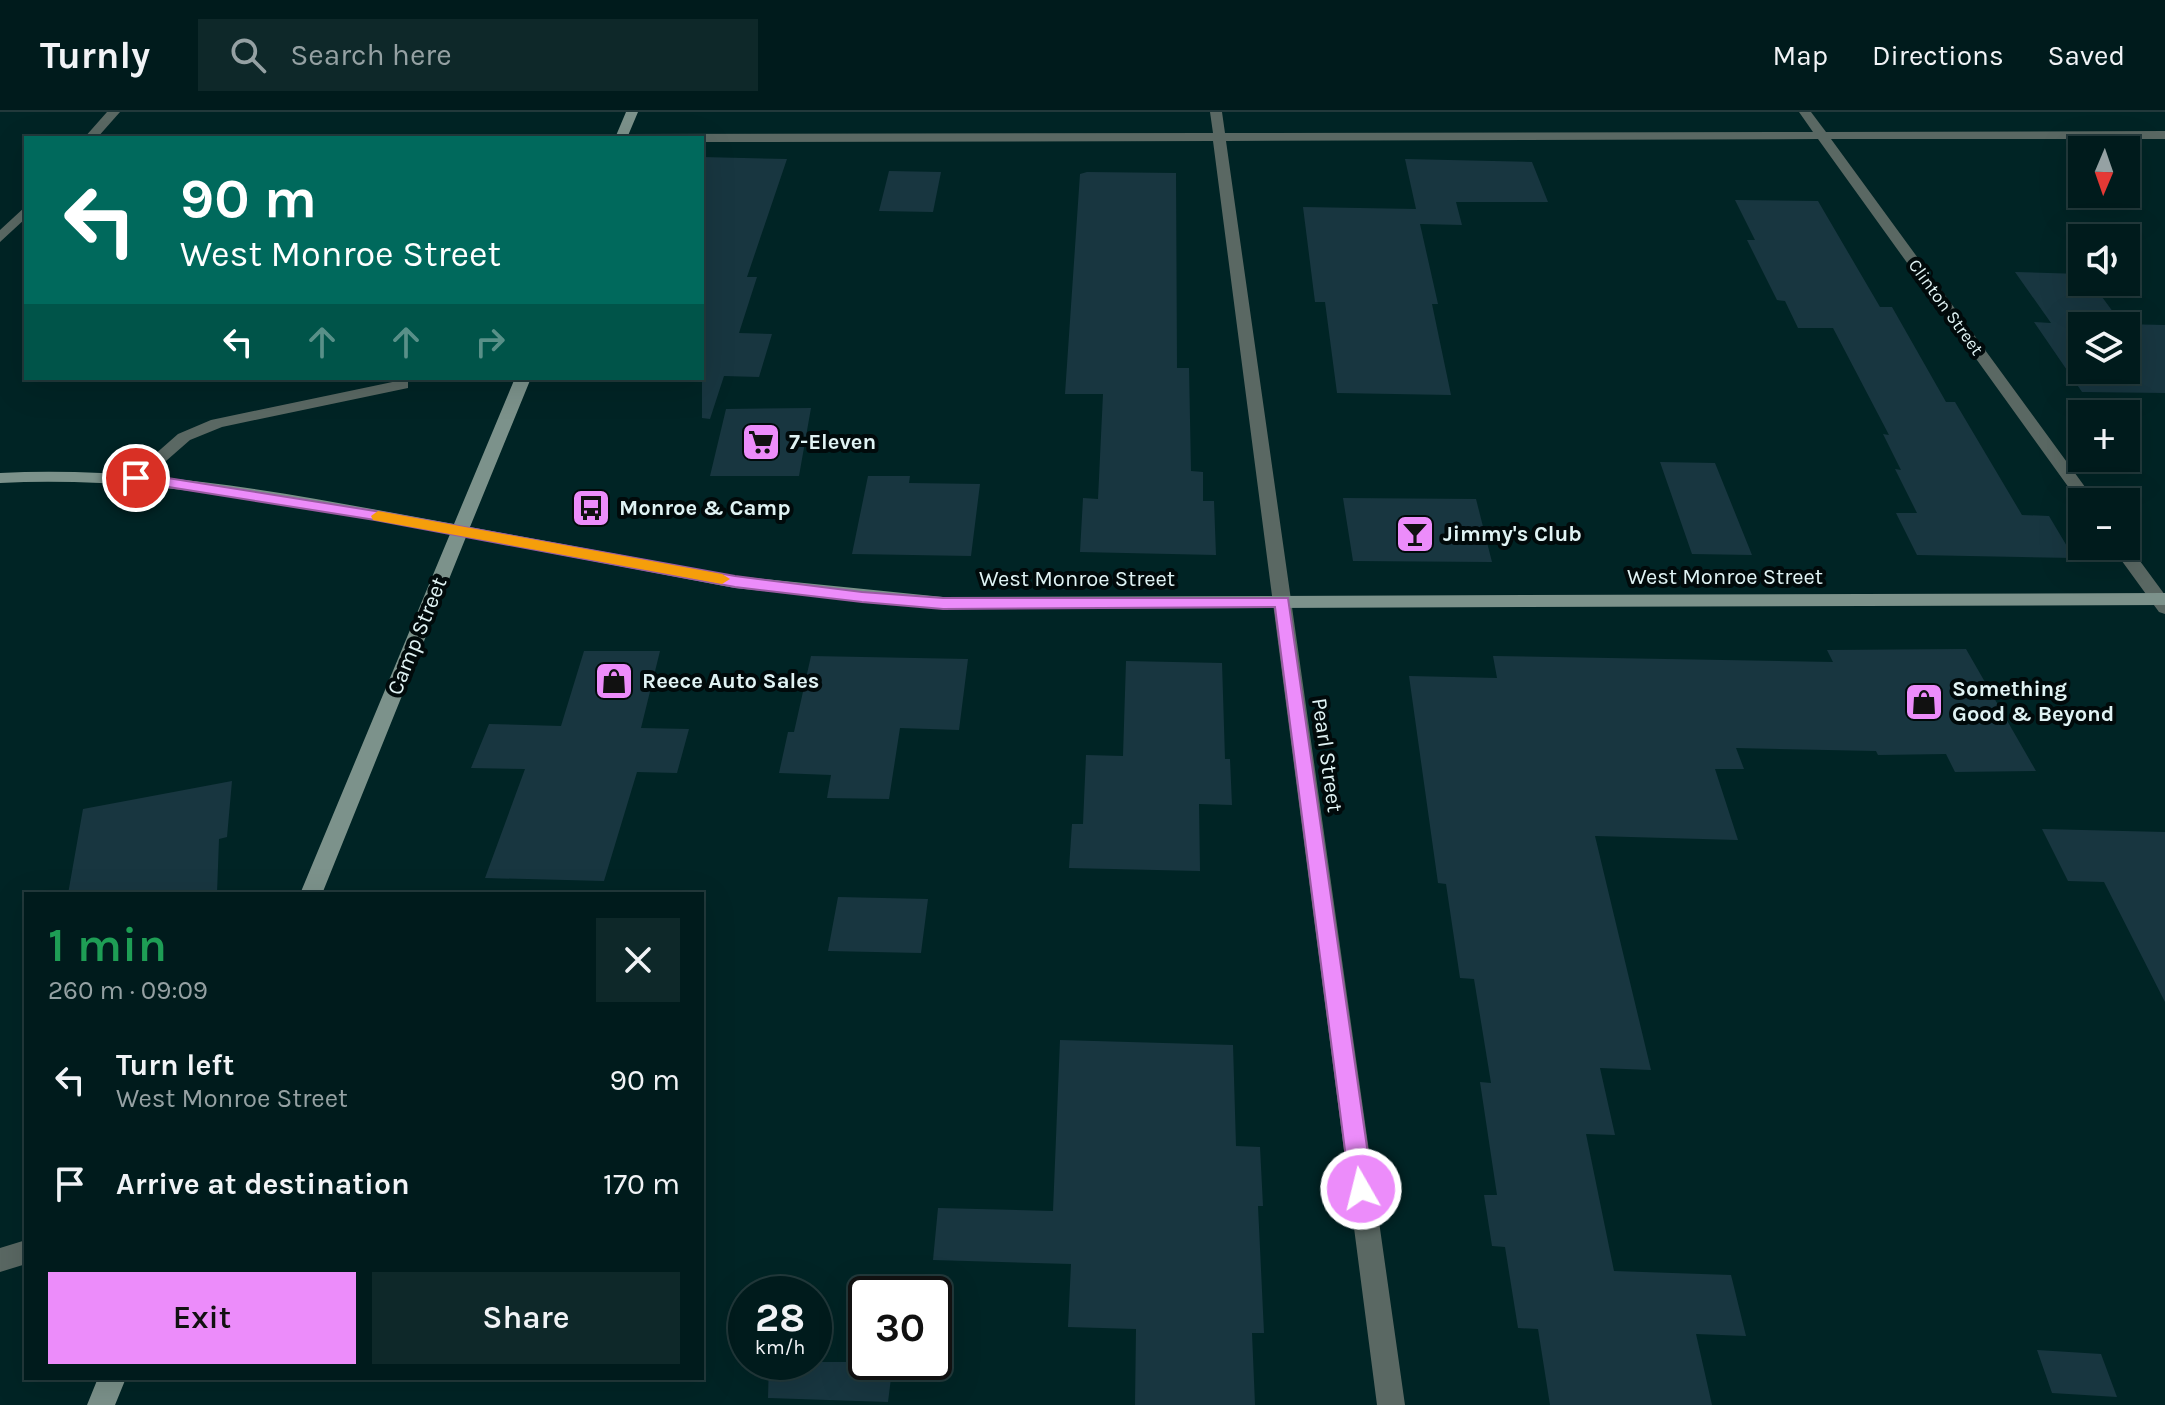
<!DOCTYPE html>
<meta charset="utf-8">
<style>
:root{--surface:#001b1c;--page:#0e2829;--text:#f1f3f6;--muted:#95a1a3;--line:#22393b;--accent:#ec8cfa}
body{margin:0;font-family:Karla,sans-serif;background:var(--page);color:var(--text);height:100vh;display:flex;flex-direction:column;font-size:30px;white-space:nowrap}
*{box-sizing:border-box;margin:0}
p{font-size:26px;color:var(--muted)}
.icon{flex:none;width:44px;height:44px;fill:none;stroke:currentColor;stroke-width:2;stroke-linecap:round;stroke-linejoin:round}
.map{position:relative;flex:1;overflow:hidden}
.sheet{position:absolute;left:24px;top:780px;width:680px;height:488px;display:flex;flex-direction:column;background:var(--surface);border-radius:0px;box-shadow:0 8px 32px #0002,0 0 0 2px var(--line)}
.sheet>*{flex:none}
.banner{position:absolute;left:24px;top:24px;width:680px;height:244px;border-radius:0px;box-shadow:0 8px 32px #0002,0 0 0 2px var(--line);background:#00695c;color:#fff;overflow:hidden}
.needle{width:52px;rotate:182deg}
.controls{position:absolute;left:2068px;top:24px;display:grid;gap:16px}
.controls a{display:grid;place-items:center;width:72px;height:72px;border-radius:0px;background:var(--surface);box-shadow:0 8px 32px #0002,0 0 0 2px var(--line);font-size:40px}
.speed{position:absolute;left:728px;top:1164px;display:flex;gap:16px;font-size:40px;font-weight:700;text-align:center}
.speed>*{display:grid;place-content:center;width:104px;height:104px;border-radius:50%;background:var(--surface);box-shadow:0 8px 32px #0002,0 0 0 2px var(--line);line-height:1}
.speed small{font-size:20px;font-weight:400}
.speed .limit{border:4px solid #111;border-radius:12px;background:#fff;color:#111}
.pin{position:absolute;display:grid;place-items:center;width:68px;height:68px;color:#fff;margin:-34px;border:4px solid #fff;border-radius:50%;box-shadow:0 2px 8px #0007}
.me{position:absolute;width:88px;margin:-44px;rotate:352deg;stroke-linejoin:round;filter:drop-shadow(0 0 6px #0008)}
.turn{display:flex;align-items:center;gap:28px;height:168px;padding:0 24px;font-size:36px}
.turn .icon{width:104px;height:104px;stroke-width:2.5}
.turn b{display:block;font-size:56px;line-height:68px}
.lanes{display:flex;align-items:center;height:76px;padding:0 24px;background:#0003;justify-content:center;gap:40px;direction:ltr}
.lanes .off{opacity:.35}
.round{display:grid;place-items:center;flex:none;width:84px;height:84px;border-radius:0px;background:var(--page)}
.headline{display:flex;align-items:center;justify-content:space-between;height:136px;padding:0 24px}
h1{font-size:48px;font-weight:600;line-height:60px;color:#1e9e55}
.action{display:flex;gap:16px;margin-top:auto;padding:16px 24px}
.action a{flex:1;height:92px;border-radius:0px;background:var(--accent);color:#111;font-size:32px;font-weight:600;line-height:92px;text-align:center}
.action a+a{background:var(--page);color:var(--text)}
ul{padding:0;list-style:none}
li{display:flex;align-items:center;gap:24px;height:104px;padding:0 24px}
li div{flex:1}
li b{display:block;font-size:30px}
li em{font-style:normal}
header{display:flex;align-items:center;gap:48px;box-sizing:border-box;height:112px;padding:0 40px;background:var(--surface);border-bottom:2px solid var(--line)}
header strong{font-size:38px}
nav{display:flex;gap:44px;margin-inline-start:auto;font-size:28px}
.search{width:560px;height:72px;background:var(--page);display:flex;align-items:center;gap:20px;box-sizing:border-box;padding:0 28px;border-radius:0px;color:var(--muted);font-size:30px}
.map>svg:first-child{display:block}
.building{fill:#183640;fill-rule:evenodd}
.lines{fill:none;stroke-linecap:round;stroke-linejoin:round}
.lane{fill:#5a6863;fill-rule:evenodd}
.street{fill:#5a6863;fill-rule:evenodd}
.secondary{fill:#7c928b;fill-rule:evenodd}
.route{fill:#ec8cfa;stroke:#995ba2;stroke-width:2}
.slow{fill:#f59e0b}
.labels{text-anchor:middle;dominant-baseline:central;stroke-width:8;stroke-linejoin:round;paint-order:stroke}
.far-street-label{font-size:18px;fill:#e0f3f4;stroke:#010a0b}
.poi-label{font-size:22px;font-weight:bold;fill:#e0f3f4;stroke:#010a0b;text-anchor:start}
.street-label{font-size:22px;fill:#e0f3f4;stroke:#010a0b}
</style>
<header>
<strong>Turnly</strong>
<div class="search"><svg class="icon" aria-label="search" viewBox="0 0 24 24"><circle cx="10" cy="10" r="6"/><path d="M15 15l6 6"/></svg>Search here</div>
<nav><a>Map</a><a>Directions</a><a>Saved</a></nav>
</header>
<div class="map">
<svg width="2165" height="1293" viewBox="0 0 2165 1293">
<rect width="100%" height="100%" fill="#002425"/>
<path class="building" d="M702,45l85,2 -40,118h10l-18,56 33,1 -13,43 -35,-1 -14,43 -8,-1z
M1405,47l127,3 16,40h-92l6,23 -42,-1 18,80h-6l19,91 -114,-2 -12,-91h-10l-12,-95 113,2z
M889,59l52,1 -8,40 -54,-1z
M1087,60l89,1 1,195h12l2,103 12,1v29h11l2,54 -136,-3 3,-54 15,1 5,-105h-38l15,-220z
M1735,88l83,1 62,106h12l54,95h9l67,113 27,1 25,42 -157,-3 -21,-42h21l-22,-44 6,1 -18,-36 6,1 -56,-107h-35l-13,-27 -8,-1 -30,-60h8z
M2015,160l67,2v8h9l31,42 43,1v68l-83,-1 -48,-70 17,1zM2082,214h44v44h-44z
M811,296l-12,68h-89l16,-67z
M1660,350l55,1 37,92 -60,-1z
M868,364h42l-1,7 71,1 -9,72 -119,-2z
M1343,386l133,1 16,63 -139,-1z
M1966,537l70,122 -81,1 -9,-18 -68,1 -2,-4 -140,-3 8,21h-29l23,71 -143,-4 56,234 -51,-2 15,67 -29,-1 28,137 117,4 15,61 -50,-2 16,71h-162l-12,-76 -20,-1 -13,-81 -13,-1 -8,-51h13l-17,-113 11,1 -17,-104 -14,-1 -14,-94 -8,-1 -29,-207 88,2 -4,-22 340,6 -6,-12z
M584,539h76l-19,77 48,1 -12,44 -40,-1 -33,109 -119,-3 40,-109 -54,-1 18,-44 72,2z
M811,544l157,3 -9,71 -59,-2 -11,71 -62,-1 4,-23 -52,-2 9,-41h6z
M1126,549l96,2 3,96h5l2,46 -33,-1 1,67 -131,-3 3,-44h11l3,-69 37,1z
M232,669l-5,56 -8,2 -2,55h-149l15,-85z
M2042,717l123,3v170l-61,-120 -36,-1z
M838,785l90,2 -7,54 -93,-2z
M1060,928l173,5 3,101 24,1 3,59h-5l6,127h-12l3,72h-120l1,-76 -68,-2 3,-63 -138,-4 5,-52 115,3z
M2037,1238l64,4 16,43 -65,-4z
M769,1250h124l-5,40 -120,-4z"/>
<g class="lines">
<path class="lane" d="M402,268l6,2v6l-186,39 -32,13 -48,42 -6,1 -8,-5 50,-44 33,-14z"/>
<path class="street" d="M107,0h13l-23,26h-13z
M1210,0h12l3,21 588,-1 -14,-20h12l15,20 339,-1v8h-334l265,363h-14v4l-264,-367 -592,2 179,1264h-28l-164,-1264 -511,1v-4h-87l6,-4 592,-1z
M26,94v12l-26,24v-12z
M2126,430l39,53v19l-6,-2 -48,-66h15z
M26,1128v24l-26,8v-24z"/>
<path class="secondary" d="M626,0h12l-11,26h-12z
M515,266h16l-61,149 265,49 208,21 1222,-4v12l-1222,4 -208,-21 -269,-51 -144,357h-22l150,-360c-148,-27 -299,-59 -450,-51v-10c153,-8 305,24 454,51z
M98,1266h28l-11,27h-28z"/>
</g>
<path class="route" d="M136,361l239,38 360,65 127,16 81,6h345l85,591 -4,7 -8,3 -8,-3 -3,-7 -75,-582 -332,2 -81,-7 -127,-15 -360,-67 -244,-39 -2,-3z"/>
<path class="slow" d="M378,399l344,63 8,5 -8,5 -349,-64 -2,-4z"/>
<defs>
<g id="supermarket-square" transform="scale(2)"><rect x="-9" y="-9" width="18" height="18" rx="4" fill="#ec8cfa" stroke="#010a0b"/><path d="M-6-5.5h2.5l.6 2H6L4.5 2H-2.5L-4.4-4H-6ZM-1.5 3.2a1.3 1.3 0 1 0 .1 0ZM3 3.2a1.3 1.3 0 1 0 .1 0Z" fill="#111"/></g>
<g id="bus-square" transform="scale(2)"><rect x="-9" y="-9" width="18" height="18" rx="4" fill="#ec8cfa" stroke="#010a0b"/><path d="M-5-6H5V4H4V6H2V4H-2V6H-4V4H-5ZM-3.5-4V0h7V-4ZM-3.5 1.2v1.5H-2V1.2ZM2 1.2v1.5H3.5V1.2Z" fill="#111"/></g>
<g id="bar-square" transform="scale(2)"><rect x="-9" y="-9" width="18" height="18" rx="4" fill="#ec8cfa" stroke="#010a0b"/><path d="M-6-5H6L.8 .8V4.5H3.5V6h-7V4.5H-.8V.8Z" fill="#111"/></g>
<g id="shop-square" transform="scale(2)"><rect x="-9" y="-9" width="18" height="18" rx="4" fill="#ec8cfa" stroke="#010a0b"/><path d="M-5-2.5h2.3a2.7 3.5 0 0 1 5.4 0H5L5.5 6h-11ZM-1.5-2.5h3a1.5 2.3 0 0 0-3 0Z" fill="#111"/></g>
</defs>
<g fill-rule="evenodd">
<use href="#supermarket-square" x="761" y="330"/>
<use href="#bus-square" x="591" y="396"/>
<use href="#bar-square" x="1415" y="422"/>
<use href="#shop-square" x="614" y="569"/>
<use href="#shop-square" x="1924" y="590"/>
</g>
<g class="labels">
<g class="far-street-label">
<text transform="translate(1946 195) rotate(54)">Clinton Street</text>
</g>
<g class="poi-label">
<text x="789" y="330">7-Eleven</text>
<text x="619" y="396">Monroe &amp; Camp</text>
<text x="1443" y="422">Jimmy's Club</text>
<text x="642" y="569">Reece Auto Sales</text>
<text x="1952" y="577">Something<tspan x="1952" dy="25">Good &amp; Beyond</tspan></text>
</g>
<g class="street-label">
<text x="1725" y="465">West Monroe Street</text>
<text x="1077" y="467">West Monroe Street</text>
<text transform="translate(417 524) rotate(-68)">Camp Street</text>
<text transform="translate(1327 643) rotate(82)">Pearl Street</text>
</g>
</g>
</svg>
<div class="controls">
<a><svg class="needle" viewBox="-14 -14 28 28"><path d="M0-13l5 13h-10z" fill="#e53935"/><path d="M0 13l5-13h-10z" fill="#95a1a3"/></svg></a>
<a><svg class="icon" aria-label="sound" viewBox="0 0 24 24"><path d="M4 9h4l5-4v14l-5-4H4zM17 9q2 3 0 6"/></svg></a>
<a><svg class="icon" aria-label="layers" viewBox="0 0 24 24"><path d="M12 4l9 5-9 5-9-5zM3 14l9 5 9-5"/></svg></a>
<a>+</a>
<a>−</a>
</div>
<div class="speed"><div>28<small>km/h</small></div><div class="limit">30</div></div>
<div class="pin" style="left:136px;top:366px;background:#d93025"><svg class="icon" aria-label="arrive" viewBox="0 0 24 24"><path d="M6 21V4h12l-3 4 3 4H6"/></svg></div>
<svg class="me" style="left:1361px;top:1077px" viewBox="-20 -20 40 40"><circle r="17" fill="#ec8cfa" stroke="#fff" stroke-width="3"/><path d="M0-11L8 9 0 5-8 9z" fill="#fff"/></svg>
<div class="banner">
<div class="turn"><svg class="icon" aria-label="left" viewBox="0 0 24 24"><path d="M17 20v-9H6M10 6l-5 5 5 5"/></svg><div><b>90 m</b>West Monroe Street</div></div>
<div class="lanes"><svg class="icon" aria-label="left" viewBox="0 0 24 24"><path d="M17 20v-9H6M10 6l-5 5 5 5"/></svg><svg class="icon off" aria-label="ahead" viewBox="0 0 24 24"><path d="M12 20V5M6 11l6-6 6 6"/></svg><svg class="icon off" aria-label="ahead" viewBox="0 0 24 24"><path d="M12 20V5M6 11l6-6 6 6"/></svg><svg class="icon off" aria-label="right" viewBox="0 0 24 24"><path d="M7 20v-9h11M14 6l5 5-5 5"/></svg></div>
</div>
<section class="sheet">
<div class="headline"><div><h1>1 min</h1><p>260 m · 09:09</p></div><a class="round"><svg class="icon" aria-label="close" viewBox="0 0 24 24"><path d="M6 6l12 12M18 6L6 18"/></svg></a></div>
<ul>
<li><svg class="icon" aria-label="left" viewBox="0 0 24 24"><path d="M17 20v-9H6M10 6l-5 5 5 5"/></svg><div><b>Turn left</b><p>West Monroe Street</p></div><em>90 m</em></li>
<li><svg class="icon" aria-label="arrive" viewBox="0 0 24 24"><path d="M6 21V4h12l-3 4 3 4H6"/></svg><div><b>Arrive at destination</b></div><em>170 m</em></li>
</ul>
<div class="action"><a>Exit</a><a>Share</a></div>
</section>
</div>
